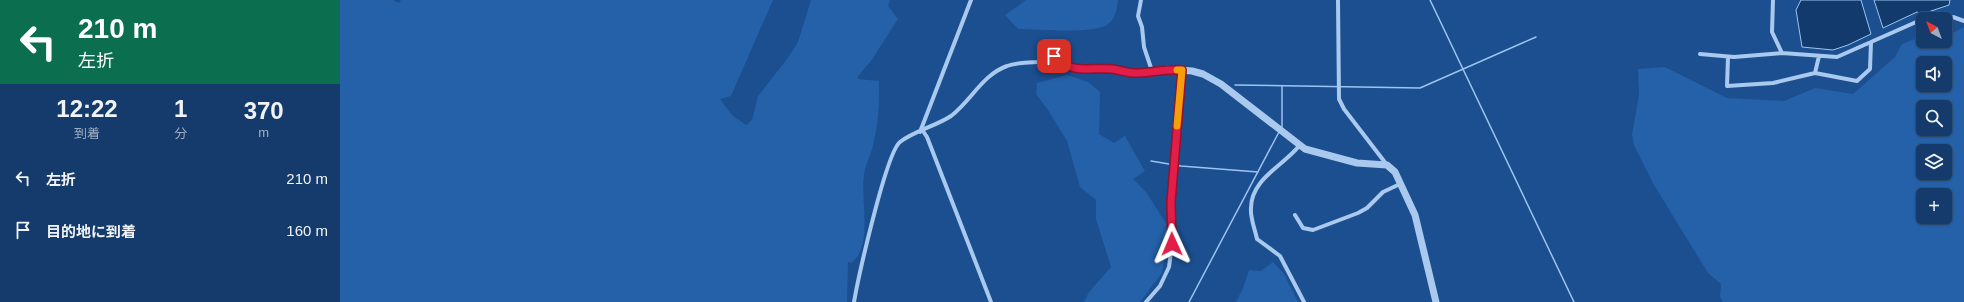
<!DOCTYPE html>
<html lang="ja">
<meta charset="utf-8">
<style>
:root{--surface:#143b6b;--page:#214673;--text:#f1f3f6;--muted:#9dadc1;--line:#33557e}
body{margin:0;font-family:Arial,"Noto Sans JP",sans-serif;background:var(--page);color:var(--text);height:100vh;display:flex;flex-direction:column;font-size:15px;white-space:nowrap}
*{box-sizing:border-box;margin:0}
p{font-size:13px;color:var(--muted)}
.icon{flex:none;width:22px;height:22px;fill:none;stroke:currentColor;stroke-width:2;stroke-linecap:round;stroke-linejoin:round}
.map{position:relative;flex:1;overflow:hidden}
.side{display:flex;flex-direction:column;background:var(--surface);width:340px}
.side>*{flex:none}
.banner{background:#0b6e4f;color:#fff;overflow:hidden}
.needle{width:26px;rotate:319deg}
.controls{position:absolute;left:1576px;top:12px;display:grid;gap:8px}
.controls a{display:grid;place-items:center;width:36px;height:36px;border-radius:6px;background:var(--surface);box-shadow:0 1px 3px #0004,0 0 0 1px var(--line);font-size:20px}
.pin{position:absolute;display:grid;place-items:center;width:34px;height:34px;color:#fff;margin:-17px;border-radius:8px;box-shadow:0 2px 6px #0006}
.me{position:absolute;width:44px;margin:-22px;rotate:359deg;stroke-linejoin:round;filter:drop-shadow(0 0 3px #0008)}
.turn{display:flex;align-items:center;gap:14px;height:84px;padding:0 12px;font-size:18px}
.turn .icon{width:52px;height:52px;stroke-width:2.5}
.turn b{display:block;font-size:28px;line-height:34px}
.eta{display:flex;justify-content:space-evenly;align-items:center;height:68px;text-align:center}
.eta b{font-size:24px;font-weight:800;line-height:28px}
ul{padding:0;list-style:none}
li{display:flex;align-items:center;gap:12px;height:52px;padding:0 12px}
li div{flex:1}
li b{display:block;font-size:15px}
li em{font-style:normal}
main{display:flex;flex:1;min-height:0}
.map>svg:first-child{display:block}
.green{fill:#2461a8;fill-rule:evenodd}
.water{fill:#123a6d;stroke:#9cc4f0}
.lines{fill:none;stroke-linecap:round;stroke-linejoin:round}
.stream{stroke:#9cc4f0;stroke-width:1.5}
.minor{stroke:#a9c9ee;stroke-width:4}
.tertiary{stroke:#a9c9ee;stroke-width:7}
.route-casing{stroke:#92132f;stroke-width:10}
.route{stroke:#e11d48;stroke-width:7}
.slow{stroke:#f59e0b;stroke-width:7}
</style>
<main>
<section class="side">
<div class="banner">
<div class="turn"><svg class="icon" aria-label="left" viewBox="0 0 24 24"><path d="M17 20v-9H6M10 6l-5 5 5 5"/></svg><div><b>210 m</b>左折</div></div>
</div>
<div class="eta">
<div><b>12:22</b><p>到着</p></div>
<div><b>1</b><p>分</p></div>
<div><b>370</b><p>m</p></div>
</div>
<ul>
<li><svg class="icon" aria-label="left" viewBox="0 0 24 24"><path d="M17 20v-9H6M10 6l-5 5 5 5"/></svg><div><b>左折</b></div><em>210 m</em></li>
<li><svg class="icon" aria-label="arrive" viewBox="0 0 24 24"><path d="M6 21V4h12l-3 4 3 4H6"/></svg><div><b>目的地に到着</b></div><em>160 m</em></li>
</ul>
</section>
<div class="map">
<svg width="1624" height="302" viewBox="0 0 1624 302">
<rect width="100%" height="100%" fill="#1b4f8f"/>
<path class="green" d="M0,0h53l6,3 2,-3h372l-42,96 -11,3 12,16 14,10 6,-5 6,-24 29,-37 11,-17 13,-42h79l-2,6 10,13 -27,42 -13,15v3l21,2c0,23 0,41 -6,64 -2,10 -8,20 -9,30 -4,24 10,72 -13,88l-3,-1 -1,40h-507z
M686,0h92c-1,10 -3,21 -13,26 -19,8 -65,3 -87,3l-13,-14z
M1624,27v275h-241l-3,-5 1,-13 -13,-11 -54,-88 -20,-40 -2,-10 7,-40 -1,-26 27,-2 62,31 57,3 31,-13 38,6 42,-37 7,-13 21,-8v5h22v-4zM1583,63h22v22h-22zM1583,107h22v22h-22zM1583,151h22v22h-22zM1583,195h22v22h-22z
M727,75l21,7 12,10 -1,42 15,9 11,-7 20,35 -12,8 13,13 23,36 -7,45 -22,29h-56l5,-10 22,-25 -15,-48v-19l-16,-13 -13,-46 -19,-31 -12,-16 1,-11z
M933,262l11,12 14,28h-62l7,-14 6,-18 12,1z"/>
<path class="water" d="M1461,0h60l10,34 -23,11 -15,5 -31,-3 -6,-37z
M1534,0h76l-1,5 -27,9 -5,-2 -34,16z"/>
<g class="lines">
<path class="stream" d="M1090,0l144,302
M895,85l185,3 116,-51
M942,127v-41
M811,161l30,5 77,6
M849,302l90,-170"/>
<path class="minor" d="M801,0l-3,16 4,11 2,20 8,24
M998,0l1,99 5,10 43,56
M1433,0l-1,32 10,21
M1585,19l28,-2 11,4
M1360,54l34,3 48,-4 55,4 86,-38
M1388,57l-1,29 46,-3 42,-10 42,8 13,-12 1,-27
M1475,73l4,-17
M583,131l4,6 64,165
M580,132l51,-132
M959,146c-16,20 -48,33 -48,62 -1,10 4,21 6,31l23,17 24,46
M955,215l8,13 10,2 45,-17 9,-5 16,-16 17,-8
M514,302c4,-23 32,-149 46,-160 14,-11 36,-16 51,-26 20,-15 31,-41 56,-50 10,-4 20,-3 30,-4 6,-1 12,-4 17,-6
M806,302l14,-16 9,-19 3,-23 -1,-42 11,-132"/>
<path class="tertiary" d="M714,56l8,8 17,5h32l27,5 30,-5 24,2 11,3 18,10 84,65 52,14 30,2 8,7 20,43 21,87"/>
</g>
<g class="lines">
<g class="route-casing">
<path id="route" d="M714,56c20,19 34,11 58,13 9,1 18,5 27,4 15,-1 28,-4 43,-3l-11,132 1,42"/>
</g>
<use href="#route" class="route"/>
<path class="slow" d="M837,70h5l-5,56"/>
</g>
</svg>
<div class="controls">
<a><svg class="needle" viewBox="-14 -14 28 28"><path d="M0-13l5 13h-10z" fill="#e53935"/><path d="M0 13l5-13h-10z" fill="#9dadc1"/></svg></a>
<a><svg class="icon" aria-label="sound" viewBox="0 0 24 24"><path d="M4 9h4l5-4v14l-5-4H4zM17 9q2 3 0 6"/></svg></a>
<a><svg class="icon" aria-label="search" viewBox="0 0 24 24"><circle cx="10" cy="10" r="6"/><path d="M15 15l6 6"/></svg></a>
<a><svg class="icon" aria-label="layers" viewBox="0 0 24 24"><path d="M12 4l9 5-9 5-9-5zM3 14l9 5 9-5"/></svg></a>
<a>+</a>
</div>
<div class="pin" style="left:714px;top:56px;background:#d93025"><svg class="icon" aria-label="arrive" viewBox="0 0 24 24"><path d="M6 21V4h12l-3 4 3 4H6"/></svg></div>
<svg class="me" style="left:832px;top:244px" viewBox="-20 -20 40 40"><path d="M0-17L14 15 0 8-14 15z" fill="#e11d48" stroke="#fff" stroke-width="4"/></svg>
</div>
</main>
